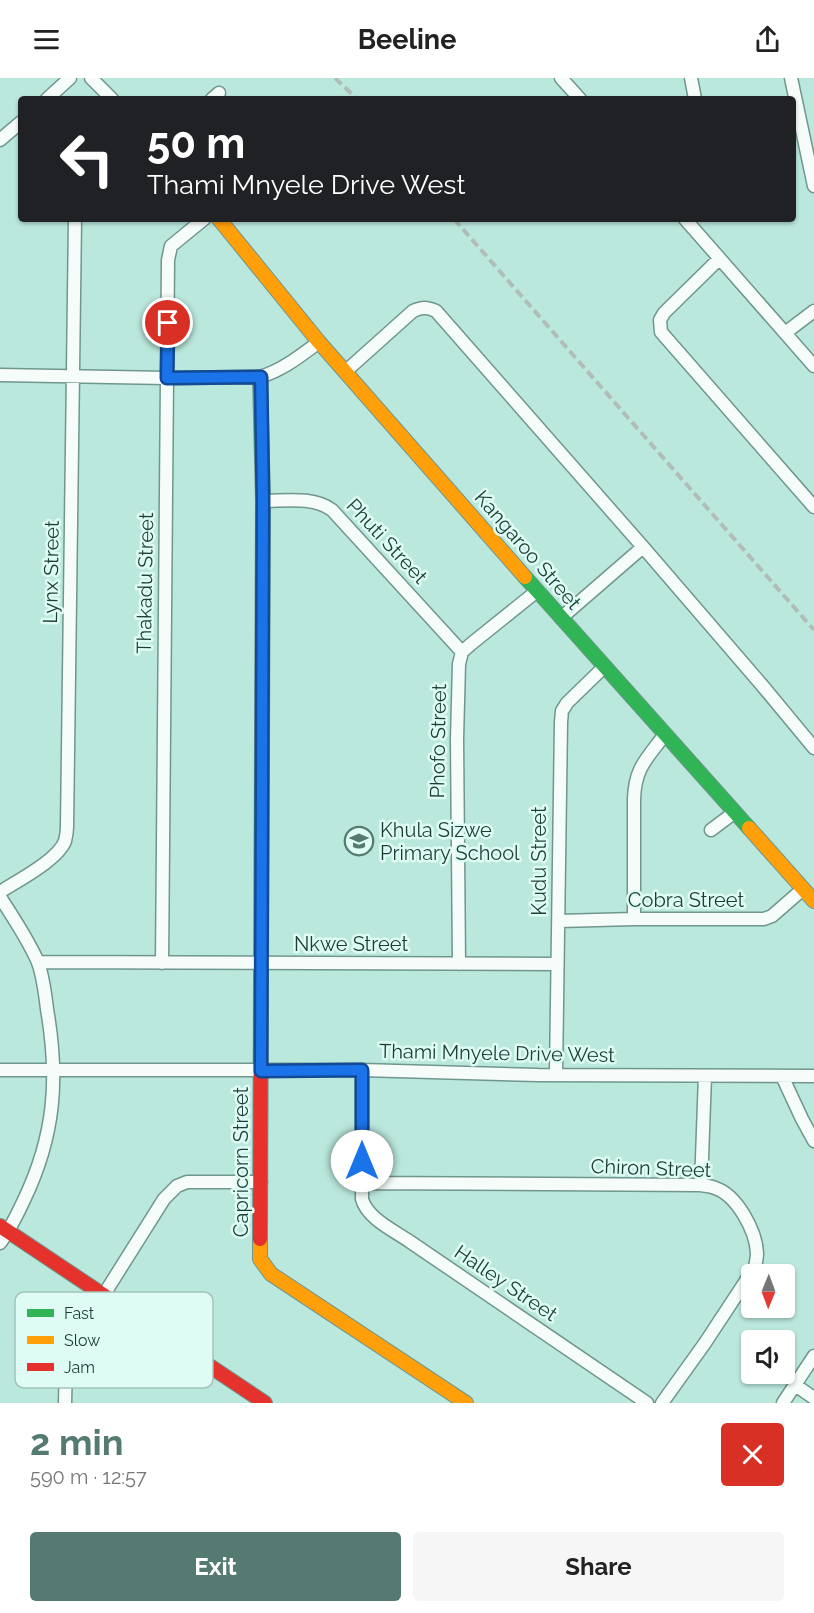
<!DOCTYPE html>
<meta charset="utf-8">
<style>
:root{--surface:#fff;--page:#f6f6f6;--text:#222;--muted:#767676;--accent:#547a71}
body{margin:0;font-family:Raleway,sans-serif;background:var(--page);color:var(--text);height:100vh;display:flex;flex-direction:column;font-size:22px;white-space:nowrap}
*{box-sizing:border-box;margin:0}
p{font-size:20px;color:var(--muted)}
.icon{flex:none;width:33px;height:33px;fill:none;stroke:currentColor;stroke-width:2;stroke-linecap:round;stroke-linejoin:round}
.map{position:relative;height:1325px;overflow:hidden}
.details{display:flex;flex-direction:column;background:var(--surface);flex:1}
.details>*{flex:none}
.banner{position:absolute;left:18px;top:18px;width:778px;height:126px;border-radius:6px;box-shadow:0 2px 4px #0004;background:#202124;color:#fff;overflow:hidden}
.needle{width:39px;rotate:181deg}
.fabs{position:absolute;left:741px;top:1186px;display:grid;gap:12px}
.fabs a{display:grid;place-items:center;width:54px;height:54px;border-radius:6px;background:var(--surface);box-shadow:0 2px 4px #0004;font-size:30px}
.pin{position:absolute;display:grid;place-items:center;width:51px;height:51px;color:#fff;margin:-26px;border:3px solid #fff;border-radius:50%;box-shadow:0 2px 6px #0007}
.me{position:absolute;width:66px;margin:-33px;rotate:0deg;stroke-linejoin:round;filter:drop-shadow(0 0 4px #0008)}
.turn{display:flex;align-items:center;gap:21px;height:126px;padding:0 30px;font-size:27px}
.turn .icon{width:78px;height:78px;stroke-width:2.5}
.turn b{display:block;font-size:42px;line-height:51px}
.round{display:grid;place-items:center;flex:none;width:63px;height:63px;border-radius:6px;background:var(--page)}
.head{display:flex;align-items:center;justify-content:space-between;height:102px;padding:0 30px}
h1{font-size:36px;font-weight:700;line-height:45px;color:var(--accent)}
.primary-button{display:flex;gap:12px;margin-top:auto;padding:12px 30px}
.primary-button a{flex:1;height:69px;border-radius:6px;background:var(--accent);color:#fff;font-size:24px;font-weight:700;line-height:69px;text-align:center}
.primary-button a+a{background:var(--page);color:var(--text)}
header{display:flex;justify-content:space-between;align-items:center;height:78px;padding:0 30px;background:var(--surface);font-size:27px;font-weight:700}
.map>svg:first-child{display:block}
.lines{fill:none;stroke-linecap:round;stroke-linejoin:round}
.street-casing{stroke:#70968e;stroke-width:15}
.fast-casing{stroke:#70968e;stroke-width:16}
.slow-casing{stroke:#70968e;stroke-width:16}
.jam-casing{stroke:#70968e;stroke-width:16}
.street{stroke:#f5fcfa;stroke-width:12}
.fast{stroke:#30b455;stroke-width:14}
.slow{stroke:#ff9f0a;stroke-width:14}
.jam{stroke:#e5322d;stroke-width:14}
.rail{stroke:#b1bdba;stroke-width:4;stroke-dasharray:9 4.5;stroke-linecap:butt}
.route-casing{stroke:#114b97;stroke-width:15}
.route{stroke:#1a73e8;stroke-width:10}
.labels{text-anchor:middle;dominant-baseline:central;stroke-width:5;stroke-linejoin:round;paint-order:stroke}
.street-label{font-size:20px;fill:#1c3e37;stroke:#defcf4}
.poi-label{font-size:20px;fill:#1c3e37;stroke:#defcf4;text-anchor:start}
.key{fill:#defcf4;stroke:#a4c3bb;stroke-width:1.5}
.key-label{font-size:16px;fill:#1c3e37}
</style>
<header><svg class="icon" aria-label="menu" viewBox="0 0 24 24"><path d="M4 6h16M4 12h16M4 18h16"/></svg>Beeline<svg class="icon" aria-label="share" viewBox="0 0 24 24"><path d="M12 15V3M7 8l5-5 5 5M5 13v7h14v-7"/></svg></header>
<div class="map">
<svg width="814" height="1325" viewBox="0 0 814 1325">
<rect width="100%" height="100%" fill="#bbe8dd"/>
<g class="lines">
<g class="street-casing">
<path id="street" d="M91,0l21,21
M561,0l19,21
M691,0l4,21
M791,0l23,108
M47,21l23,-21
M212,21l7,-6
M0,62l21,-18
M685,141l129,147
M719,181l-55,54 -4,7 1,12 153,175
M785,255l29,-22
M346,293l67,-60c9,-4 14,-4 23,0l207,236 118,137 53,64
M0,297l167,3 93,-1c23,-7 40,-21 59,-35
M263,423c22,0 50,-5 69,9l130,142
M561,540l82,-71
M711,752l24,-18
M0,814c17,-11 58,-32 65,-51 1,-4 2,-9 2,-14l8,-608
M0,819c13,20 27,41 37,63 6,14 8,33 10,49 12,70 8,126 -23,191 -7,15 -14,30 -24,43
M634,841v-120c1,-32 13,-40 31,-65
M559,843l75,-2h130l8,-3 31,-27
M38,884l519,2
M162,885l6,-703 3,-14 33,-27
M459,886l-2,-225 2,-75 3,-12 9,-8 66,-53
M0,992h362l176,5 276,1
M362,992v129c5,19 31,31 47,42l238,162
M556,996l5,-352 1,-11 5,-8 38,-37
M782,998l20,43 12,22
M362,1105l339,2c5,1 10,1 14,3 22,7 41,43 42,65 0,5 -1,9 -2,14l-50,76 -43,60
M701,1107l4,-109
M795,1307l19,13
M65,1325l1,-40 3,-15 3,-9 31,-43 61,-97 13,-13 10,-4h74
M783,1325l31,-47"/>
</g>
<g class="fast-casing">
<path id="fast" d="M260,299l3,124 -2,475
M525,499l224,251"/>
</g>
<g class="slow-casing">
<path id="slow" d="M219,141l100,123 206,235
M749,750l65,73
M260,1161v20l11,15 195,129"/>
</g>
<g class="jam-casing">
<path id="jam" d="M0,1148l265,177
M260,1161l1,-263"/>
</g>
<use href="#street" class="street"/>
<use href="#fast" class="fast"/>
<use href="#slow" class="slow"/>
<use href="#jam" class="jam"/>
<path class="rail" d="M335,0l22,21
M454,141l360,411"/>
</g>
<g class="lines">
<g class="route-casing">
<path id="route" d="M168,245l-1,55 94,-1 2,124 -2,570 101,-1v91"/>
</g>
<use href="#route" class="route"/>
</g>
<defs>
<g id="school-ring" transform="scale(1.5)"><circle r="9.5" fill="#defcf4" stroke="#547a71" stroke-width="1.5"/><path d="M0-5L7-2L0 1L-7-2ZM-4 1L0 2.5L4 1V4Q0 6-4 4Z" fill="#547a71"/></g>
</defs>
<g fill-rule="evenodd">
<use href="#school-ring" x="359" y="763"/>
</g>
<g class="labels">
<g class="street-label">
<text transform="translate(387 463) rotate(47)">Phuti Street</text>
<text transform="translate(528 472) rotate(49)">Kangaroo Street</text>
<text transform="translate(51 494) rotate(-89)">Lynx Street</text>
<text transform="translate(145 505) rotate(-89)">Thakadu Street</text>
<text transform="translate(438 663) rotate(-89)">Phofo Street</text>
<text transform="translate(539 783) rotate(-90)">Kudu Street</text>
<text x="686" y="822">Cobra Street</text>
<text x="351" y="866">Nkwe Street</text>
<text transform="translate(497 975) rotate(1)">Thami Mnyele Drive West</text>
<text transform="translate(241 1084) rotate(-90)">Capricorn Street</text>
<text transform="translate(651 1090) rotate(2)">Chiron Street</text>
<text transform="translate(506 1205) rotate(34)">Halley Street</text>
</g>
<g class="poi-label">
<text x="380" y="752">Khula Sizwe<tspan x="380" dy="23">Primary School</tspan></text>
</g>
</g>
<rect x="15" y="1214" width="198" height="96" rx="9" class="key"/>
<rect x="27" y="1231" width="27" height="8" fill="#30b455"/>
<rect x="27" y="1258" width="27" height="8" fill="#ff9f0a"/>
<rect x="27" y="1285" width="27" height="8" fill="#e5322d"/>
<g class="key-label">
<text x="64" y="1241">Fast</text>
<text x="64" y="1268">Slow</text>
<text x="64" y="1295">Jam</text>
</g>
</svg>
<div class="fabs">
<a><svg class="needle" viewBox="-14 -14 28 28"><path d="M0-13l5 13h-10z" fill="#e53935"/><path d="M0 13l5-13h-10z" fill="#767676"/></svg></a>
<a><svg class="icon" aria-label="sound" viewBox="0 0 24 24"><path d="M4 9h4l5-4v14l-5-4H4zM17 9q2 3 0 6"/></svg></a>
</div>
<div class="pin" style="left:168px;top:245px;background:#d93025"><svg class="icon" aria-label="arrive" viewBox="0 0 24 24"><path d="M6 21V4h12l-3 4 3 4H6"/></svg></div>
<svg class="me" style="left:362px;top:1083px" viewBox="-20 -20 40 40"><circle r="19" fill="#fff"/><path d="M0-13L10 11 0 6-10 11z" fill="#1a73e8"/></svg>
<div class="banner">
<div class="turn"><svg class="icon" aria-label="left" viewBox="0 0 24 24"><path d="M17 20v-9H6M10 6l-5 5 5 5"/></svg><div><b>50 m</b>Thami Mnyele Drive West</div></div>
</div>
</div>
<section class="details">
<div class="head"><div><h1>2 min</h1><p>590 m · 12:57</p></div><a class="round" style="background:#d93025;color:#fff"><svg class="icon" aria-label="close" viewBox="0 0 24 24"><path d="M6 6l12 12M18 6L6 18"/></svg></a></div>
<div class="primary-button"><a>Exit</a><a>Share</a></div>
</section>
